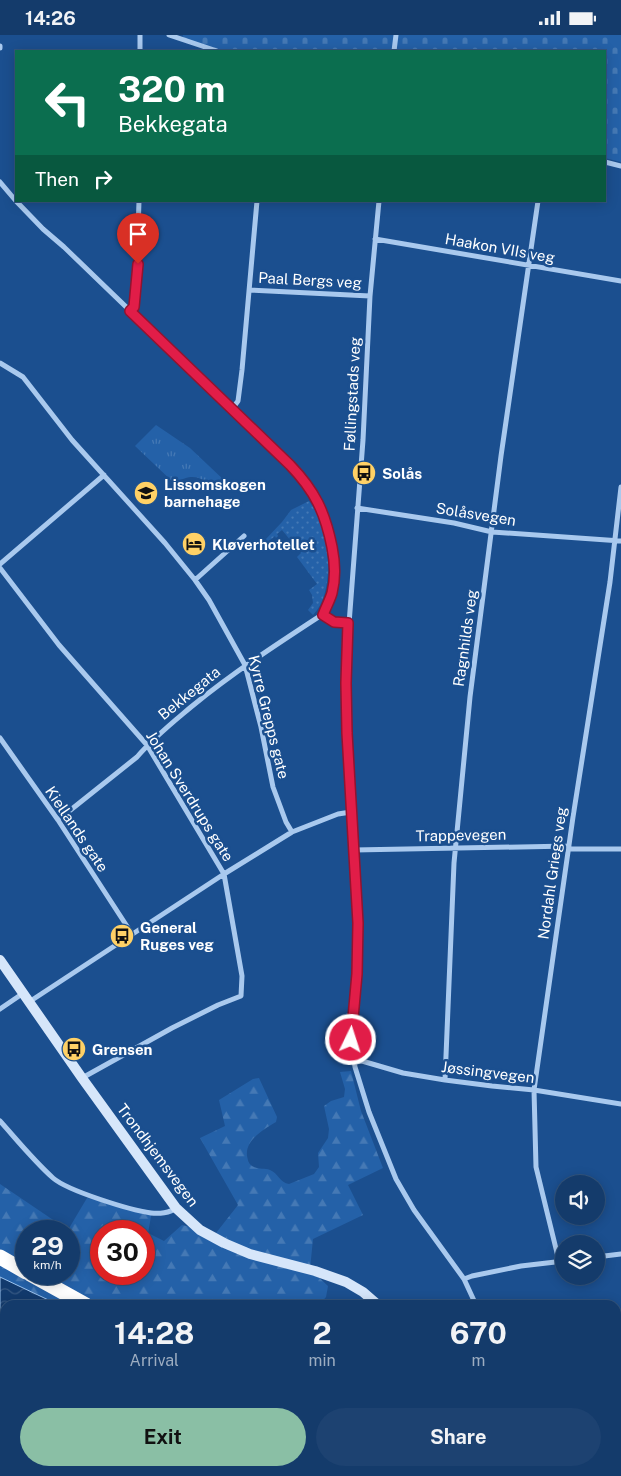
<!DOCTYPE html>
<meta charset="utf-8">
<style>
:root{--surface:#143b6b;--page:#1d4271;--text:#f1f3f6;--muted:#9dadc1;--line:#33557e;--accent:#8abfa5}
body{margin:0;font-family:"Public Sans",sans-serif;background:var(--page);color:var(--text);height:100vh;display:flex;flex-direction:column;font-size:19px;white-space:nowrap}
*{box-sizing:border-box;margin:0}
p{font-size:16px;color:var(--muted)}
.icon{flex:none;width:28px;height:28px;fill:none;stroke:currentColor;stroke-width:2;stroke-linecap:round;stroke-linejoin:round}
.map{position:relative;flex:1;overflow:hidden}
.side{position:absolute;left:0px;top:1265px;width:621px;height:176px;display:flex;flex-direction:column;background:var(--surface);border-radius:15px 15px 0 0;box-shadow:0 2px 12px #0003,0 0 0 1px var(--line)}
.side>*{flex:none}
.hud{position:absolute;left:15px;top:15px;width:591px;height:152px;border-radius:0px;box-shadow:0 2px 12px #0003,0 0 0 1px var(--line);background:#0b6e4f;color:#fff;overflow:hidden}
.fabs{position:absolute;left:555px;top:1140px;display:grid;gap:10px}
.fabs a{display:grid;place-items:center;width:50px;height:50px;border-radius:50%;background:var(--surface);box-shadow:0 2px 12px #0003,0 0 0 1px var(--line);font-size:25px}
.speed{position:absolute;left:15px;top:1185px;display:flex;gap:10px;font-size:25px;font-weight:700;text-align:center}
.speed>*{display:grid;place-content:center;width:65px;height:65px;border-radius:50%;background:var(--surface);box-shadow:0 2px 12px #0003,0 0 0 1px var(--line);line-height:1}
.speed small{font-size:12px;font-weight:400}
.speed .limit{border:8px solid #d22;background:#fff;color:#111}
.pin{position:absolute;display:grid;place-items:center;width:42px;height:42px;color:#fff;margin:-51px -21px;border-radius:50% 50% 50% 0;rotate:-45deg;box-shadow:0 0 5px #0007}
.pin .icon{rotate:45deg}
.me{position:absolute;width:55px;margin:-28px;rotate:4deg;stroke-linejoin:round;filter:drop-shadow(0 0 4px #0008)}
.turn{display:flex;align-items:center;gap:18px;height:105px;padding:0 20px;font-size:22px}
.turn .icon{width:65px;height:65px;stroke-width:2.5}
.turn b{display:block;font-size:35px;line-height:42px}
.then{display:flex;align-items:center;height:48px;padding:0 20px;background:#0003;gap:10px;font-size:19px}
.eta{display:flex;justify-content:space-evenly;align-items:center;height:85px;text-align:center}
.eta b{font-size:30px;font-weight:700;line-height:35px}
.cta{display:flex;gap:10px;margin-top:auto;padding:10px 20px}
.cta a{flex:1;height:58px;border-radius:30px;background:var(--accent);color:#111;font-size:20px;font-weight:700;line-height:58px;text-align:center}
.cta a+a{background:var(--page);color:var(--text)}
.status{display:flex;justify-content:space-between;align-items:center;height:35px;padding:0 25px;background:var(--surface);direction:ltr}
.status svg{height:14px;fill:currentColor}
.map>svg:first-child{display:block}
.grass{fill:url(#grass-dots)}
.forest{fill:url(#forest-firs);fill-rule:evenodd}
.cemetery{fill:url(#cemetery-stones)}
.park{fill:url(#park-tufts)}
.water{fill:url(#water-waves);stroke:#9cc4f0}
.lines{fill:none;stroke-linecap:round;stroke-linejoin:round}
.street{stroke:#a9c9ee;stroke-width:5}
.secondary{stroke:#d6e6fa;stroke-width:10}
.highway{stroke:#fff;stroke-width:15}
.route-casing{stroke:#92132f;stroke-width:12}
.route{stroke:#e11d48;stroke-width:9}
.labels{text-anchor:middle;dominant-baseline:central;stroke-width:5;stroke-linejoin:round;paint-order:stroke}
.street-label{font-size:15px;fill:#fff;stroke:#1b4f8f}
.poi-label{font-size:15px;font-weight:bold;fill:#fff;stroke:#1b4f8f;text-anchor:start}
</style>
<div class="status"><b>14:26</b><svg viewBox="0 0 49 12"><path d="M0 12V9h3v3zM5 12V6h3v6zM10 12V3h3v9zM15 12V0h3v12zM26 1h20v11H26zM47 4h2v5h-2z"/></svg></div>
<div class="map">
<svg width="621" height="1441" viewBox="0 0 621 1441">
<defs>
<pattern id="grass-dots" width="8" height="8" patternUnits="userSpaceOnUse" patternTransform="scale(1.25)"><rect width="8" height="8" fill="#2461a8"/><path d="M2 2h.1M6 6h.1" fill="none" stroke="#4579b5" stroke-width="1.8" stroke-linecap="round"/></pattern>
<pattern id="forest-firs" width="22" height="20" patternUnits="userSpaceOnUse" patternTransform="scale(1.25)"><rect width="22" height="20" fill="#2461a8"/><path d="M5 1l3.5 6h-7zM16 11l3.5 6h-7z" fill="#4579b5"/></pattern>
<pattern id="cemetery-stones" width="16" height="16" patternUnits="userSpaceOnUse" patternTransform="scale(1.25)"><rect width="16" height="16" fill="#2461a8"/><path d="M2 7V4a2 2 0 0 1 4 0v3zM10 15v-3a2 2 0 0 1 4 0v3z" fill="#4579b5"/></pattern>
<pattern id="park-tufts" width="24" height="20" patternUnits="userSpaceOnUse" patternTransform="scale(1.25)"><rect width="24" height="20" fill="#2461a8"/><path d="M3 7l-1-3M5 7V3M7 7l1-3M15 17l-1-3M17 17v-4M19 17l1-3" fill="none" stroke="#4579b5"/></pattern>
<pattern id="water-waves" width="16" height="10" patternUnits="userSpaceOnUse" patternTransform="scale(1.25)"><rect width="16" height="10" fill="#123a6d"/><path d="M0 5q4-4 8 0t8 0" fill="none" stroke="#365883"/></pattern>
</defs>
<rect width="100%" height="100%" fill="#1b4f8f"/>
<path class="grass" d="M309,466c3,5 8,11 10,17 11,25 15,76 -6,97l-5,-5 5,-7 -1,-8 -3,-5 8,-6 -20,-27 4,-4 -4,-5 -2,2 -1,-2 2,-1 -14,-17 -5,4 1,2 -2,2 -1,-2 -7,6 -2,-3 16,-17 9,-12z"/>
<path class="forest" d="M351,1036l10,40 22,57 -35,17 15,30 -50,24 -3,30 18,17 -2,11 -7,8h-260l-59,-28v-93l68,46 19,-32 65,13 -4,22 16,8 18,-16 34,8 22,-28 -38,-67 25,-12 -6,-26 34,-21 6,-1 18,39 -1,5c-12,7 -31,18 -29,34 1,4 1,7 5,10 6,4 12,2 18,4 8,3 10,13 19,14l25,-10 5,-7 -1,-14 10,-15 1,-9 -5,-23 7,-5 13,-4 1,-8 -5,-17zM26,1196h43v43h-43zM101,1196h43v43h-43z
M279,1436h206l-3,2 2,3h-201z"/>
<path class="cemetery" d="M183,0h438v127l-16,-4v-107h-382l-41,-13z"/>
<path class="park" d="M156,390l34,23 36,34 -8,7c-19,-12 -23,-17 -44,-6l-39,-37z"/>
<path class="water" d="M0,1242l59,28h-54v166h274l4,5h-283z"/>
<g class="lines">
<path class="street" d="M169,0l48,16
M0,11v2
M140,16v-16
M394,16l2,-16
M605,127l16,4
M0,147l16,19
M16,166l27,28 21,18 226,218c25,26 35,47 42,82 3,15 4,30 0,46 -2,7 -6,14 -9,21
M379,166l-9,95 -7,144 -14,184 -3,59 1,50 4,79 7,94v49l-7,85 4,27 14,45 27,67 18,31 50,69 12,26
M375,204l246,42
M249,255l121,6
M130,277l4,-5 2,-12 3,-94
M0,328l23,14 49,63 93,103 30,37 14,20 36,65 16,62 12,60 13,35 6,10
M232,374l6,-8 4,-31 15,-169
M357,473l97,15 38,9 129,9
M0,529l104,-89
M0,533l59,77 88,100 77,129 18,102 -1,20 -23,9 -46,23 -90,50
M195,545l49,-44
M0,703l58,82 74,114
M58,785l79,-63c16,-19 35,-34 54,-50 43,-35 86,-63 132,-93l12,8 14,2
M569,814h52
M354,815l215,-4
M29,967l195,-128 68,-42 46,-18 13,-2
M0,974l22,-15
M354,1027l8,-1 41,12 42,7 47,6 42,4 87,14
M445,1045l9,-217 16,-166 31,-241 37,-255
M0,1086c17,19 34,40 53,57 15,13 77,32 98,35 8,1 19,0 25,-5
M596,1222l25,-3
M559,1226l-23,-94 -2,-77 39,-273 37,-235 11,-95
M464,1244l8,-3 49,-10 43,-5
M616,1401l5,3
M551,1436l2,5"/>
<path class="secondary" d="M0,925l82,118 94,130 24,22 24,13 26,11 65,17 31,11 17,10 15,13
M460,1436l3,5"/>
<path class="highway" d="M0,1222l26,15
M30,1239l56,31
M300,1436l4,5"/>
</g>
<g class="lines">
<g class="route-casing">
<path id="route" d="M138,229l-4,43 -4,4 160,154c25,26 35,47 42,82 3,15 4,30 0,46 -2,7 -6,14 -9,22l11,7 14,1 -2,60 1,50 11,190 -1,51 -6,66"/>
</g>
<use href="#route" class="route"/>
</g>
<defs>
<g id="bus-disc" transform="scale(1.25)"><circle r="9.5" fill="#ffd166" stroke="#1b4f8f"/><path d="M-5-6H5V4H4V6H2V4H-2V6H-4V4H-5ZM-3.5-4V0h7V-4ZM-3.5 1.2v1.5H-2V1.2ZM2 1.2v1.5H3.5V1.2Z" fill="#111"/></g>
<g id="school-disc" transform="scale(1.25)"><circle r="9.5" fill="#ffd166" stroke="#1b4f8f"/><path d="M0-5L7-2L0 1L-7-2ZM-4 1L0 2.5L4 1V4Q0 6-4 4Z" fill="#111"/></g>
<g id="hotel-disc" transform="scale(1.25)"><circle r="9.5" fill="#ffd166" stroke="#1b4f8f"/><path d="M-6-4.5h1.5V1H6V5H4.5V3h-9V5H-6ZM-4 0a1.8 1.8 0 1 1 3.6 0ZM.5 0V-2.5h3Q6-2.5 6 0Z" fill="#111"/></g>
</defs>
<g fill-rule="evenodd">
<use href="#bus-disc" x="364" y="438"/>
<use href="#school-disc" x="146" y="458"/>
<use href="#hotel-disc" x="194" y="509"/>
<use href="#bus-disc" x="122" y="901"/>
<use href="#bus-disc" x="74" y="1014"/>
</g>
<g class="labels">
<g class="street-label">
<text transform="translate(500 213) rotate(10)">Haakon VIIs veg</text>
<text transform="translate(310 245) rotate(3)">Paal Bergs veg</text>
<text transform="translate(352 359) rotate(-87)">Føllingstads veg</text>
<text transform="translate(476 479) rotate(9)">Solåsvegen</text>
<text transform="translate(465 603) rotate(-82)">Ragnhilds veg</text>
<text transform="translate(189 658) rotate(-39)">Bekkegata</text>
<text transform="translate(269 682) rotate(76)">Kyrre Grepps gate</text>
<text transform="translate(190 761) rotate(58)">Johan Sverdrups gate</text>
<text transform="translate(77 794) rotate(56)">Kiellands gate</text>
<text transform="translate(461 800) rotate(-1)">Trappevegen</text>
<text transform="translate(552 838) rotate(-82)">Nordahl Griegs veg</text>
<text transform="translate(488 1037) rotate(7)">Jøssingvegen</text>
<text transform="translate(158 1120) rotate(53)">Trondhjemsvegen</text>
</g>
<g class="poi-label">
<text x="382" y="438">Solås</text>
<text x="164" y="449">Lissomskogen<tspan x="164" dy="17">barnehage</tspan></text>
<text x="212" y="509">Kløverhotellet</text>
<text x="140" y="892">General<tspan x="140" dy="17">Ruges veg</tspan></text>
<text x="92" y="1014">Grensen</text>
</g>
</g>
</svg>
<div class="fabs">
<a><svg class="icon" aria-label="sound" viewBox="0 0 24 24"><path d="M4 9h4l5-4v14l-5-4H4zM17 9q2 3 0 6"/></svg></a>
<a><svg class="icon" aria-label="layers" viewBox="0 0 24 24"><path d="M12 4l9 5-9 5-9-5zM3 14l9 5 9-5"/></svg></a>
</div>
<div class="speed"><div>29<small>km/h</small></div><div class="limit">30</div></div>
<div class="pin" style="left:138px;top:229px;background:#d93025"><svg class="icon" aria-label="arrive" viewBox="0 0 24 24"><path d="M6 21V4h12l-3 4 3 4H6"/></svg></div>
<svg class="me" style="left:351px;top:1005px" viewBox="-20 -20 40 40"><circle r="17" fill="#e11d48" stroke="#fff" stroke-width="3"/><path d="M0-11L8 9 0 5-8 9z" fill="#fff"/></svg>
<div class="hud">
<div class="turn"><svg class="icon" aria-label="left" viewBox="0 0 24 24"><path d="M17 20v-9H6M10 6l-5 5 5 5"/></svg><div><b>320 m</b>Bekkegata</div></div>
<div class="then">Then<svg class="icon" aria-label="right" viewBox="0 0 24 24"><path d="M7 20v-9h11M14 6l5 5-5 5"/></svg></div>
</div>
<section class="side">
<div class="eta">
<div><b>14:28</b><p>Arrival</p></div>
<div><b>2</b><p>min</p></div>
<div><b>670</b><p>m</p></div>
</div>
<div class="cta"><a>Exit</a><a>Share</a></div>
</section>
</div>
